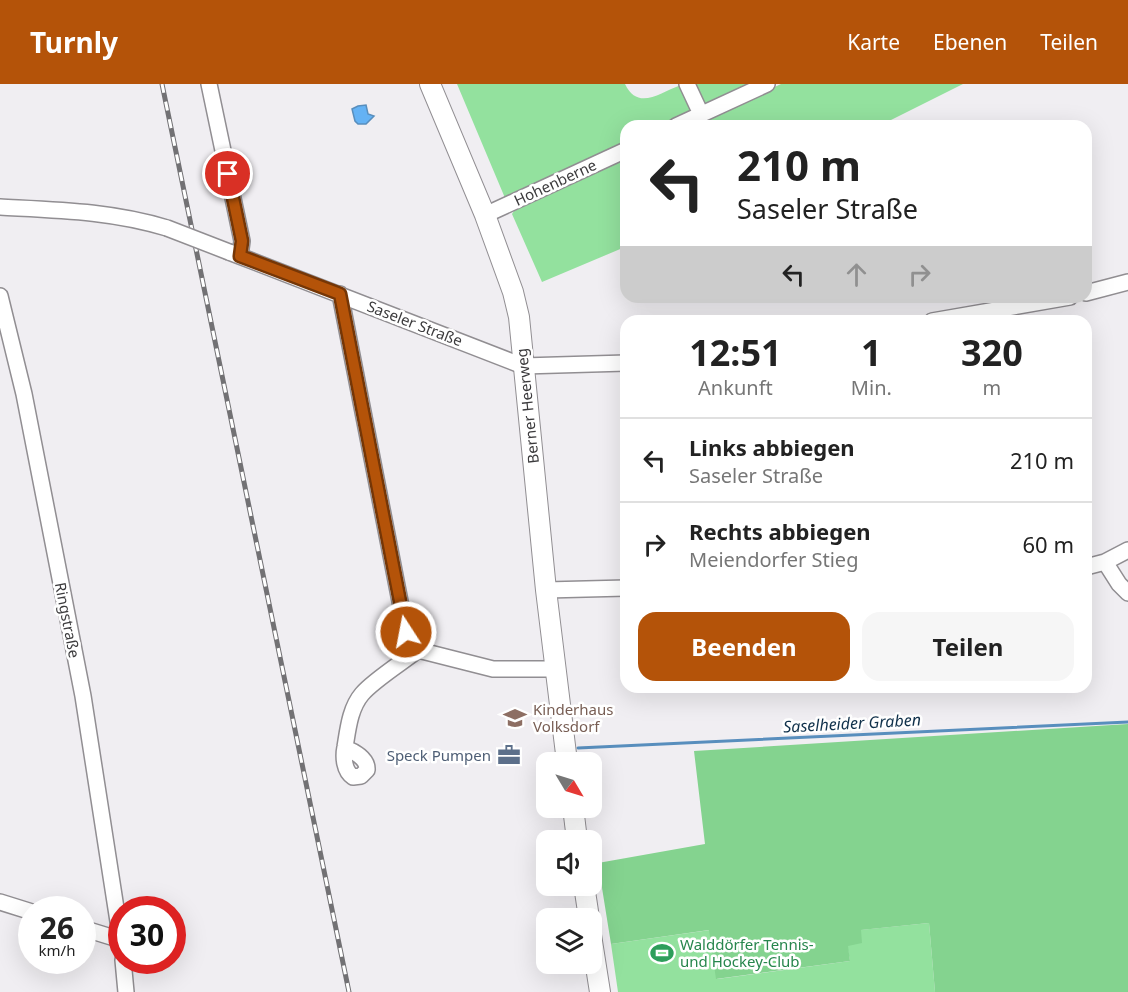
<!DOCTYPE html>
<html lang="de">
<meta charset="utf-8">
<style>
:root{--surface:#fff;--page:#f6f6f6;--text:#222;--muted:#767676;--line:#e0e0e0;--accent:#b45309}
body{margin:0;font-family:"Noto Sans",sans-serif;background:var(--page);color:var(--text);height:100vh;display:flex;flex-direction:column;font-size:22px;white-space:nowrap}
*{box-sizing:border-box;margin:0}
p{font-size:20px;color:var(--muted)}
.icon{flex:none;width:33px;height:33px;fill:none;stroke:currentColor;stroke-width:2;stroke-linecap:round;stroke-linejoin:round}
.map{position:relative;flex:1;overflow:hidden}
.side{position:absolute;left:620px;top:231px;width:472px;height:378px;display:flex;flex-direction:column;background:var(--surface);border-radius:18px;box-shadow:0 6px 24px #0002}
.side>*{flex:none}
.top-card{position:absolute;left:620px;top:36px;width:472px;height:183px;border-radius:18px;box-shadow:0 6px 24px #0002;background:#fff;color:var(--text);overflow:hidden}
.needle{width:39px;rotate:128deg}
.controls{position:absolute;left:536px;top:668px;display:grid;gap:12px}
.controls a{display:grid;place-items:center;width:66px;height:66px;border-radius:12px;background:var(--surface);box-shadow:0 6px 24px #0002;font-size:30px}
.speed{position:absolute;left:18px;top:812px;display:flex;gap:12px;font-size:30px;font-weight:700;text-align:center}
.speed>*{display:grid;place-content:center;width:78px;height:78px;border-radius:50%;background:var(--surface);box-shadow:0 6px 24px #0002;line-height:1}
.speed small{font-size:15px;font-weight:400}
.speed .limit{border:9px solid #d22;background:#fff;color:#111}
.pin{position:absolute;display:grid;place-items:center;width:51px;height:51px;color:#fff;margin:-26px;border:3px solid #fff;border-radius:50%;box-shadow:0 2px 6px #0007}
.me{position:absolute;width:66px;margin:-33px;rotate:349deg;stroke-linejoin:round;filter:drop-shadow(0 0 4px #0008)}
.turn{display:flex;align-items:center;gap:21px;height:126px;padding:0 18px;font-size:27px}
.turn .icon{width:78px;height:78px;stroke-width:2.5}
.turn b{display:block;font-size:42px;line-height:51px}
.lanes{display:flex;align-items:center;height:57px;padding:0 18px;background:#0003;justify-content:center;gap:30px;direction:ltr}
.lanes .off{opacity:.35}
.eta{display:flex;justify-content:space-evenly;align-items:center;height:102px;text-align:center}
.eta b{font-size:36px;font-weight:700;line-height:42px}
.cta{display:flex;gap:12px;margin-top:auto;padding:12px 18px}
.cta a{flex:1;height:69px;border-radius:18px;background:var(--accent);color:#fff;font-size:24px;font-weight:700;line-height:69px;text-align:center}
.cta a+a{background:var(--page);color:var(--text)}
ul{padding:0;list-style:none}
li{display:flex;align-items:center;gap:18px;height:84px;padding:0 18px;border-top:2px solid var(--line)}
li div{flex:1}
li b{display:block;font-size:22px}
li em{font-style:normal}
header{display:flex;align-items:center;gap:36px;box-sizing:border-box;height:84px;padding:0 30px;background:var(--accent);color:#fff}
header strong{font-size:28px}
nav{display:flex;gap:33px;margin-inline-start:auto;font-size:21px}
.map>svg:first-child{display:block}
.green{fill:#93e19e}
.forest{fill:#84d38f}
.water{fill:#64b2f4;stroke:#588ebd;stroke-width:1.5}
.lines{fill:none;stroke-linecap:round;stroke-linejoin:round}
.stream{stroke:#588ebd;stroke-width:3}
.minor-casing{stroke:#918e92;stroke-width:18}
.major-casing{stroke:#918e92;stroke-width:22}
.minor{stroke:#fff;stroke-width:15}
.major{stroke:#fff;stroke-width:20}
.rail-casing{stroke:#727174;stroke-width:5}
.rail{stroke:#fff;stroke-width:3;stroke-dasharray:9;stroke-linecap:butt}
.minor-bridge-casing{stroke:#918e92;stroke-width:18;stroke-linecap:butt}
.minor-bridge{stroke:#fff;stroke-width:15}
.route-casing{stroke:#753606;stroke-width:15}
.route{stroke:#b45309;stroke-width:10}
.labels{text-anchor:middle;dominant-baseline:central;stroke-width:5;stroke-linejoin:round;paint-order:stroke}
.street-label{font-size:15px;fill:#3c3b3d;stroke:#fff}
.education-label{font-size:15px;fill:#785e54;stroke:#fff;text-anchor:start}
.service-label{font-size:15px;fill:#4e5e75;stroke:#fff;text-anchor:end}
.leisure-label{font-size:15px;fill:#27864d;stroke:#fff;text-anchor:start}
.water-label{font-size:16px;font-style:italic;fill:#10314b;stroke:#fff}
</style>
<header>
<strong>Turnly</strong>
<nav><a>Karte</a><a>Ebenen</a><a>Teilen</a></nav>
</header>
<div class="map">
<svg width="1128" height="908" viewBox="0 0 1128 908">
<rect width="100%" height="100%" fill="#f0eef2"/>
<path class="green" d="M457,0h168c13,27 34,9 56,1l13,27 -32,14h-36l-1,17 -120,55z
M694,0h60l-49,23z
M781,0h182l-84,42h-187z
M625,74v89l-83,35 -30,-68 2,-3z
M929,839l6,69h-317l-7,-48 99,-14 7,49 133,-18 -3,-16 13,-15z"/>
<path class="forest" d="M1128,640v268h-193l-6,-69 -68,7 1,13 -14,3 2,15 -134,18 -7,-49 -98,14 -13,-81 107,-19 -11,-93z"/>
<path class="water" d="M366,21l2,9 6,2 -8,8h-8l-3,-3 -3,-12 6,-3z"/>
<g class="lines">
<path class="stream" d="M578,664l550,-26"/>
<g class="minor-casing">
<path id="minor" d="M209,0l33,157 -2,15
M687,0l14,30
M676,42l91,-42
M0,123c57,3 112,4 167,21
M485,131l141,-65
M229,168l294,114 103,-3
M1086,209l42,-11
M340,210l66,338 12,18 75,19h62
M0,212l24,98 59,302 39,251
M932,237l138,-24
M1105,478l14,22 9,9
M1086,483l19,-5 23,-12
M546,506l80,-2
M345,664c9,3 23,11 22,22l-6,6 -8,1c-9,-6 -10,-20 -8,-30 3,-18 5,-39 17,-53 12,-14 41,-32 56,-44
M0,818l32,10
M82,844l39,12
M123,876l3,32"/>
</g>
<g class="major-casing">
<path id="major" d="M430,0l55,131 28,77 6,25 27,273 21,172
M573,723l4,33
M584,801l5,33
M591,851l9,57"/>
</g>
<use href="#minor" class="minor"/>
<use href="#major" class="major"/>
<g class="rail-casing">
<path id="rail" d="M162,0l187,908"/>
</g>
<use href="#rail" class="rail"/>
<g class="minor-bridge-casing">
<path id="minor-bridge" d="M167,144l62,24"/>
</g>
<use href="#minor-bridge" class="minor-bridge"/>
</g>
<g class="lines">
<g class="route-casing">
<path id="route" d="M228,90l14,67 -2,15 100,38 66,338"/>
</g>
<use href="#route" class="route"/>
</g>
<defs>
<g id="school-bare" transform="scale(1.8)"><path d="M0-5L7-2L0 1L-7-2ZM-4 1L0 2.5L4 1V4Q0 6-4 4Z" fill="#8d6e63" stroke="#fff" stroke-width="2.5" paint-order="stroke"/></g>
<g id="office-bare" transform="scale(1.8)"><path d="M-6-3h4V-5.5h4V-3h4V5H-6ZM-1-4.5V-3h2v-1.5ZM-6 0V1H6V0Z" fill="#5c6f8a" stroke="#fff" stroke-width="2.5" paint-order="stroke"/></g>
<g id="stadium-bare" transform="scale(1.8)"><path d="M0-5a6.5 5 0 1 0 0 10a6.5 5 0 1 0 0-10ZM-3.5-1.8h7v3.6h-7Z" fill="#2e9e5b" stroke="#fff" stroke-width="2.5" paint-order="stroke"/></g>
</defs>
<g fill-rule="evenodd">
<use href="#school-bare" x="515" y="634"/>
<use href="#office-bare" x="509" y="671"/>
<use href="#stadium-bare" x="662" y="869"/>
</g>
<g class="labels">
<g class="street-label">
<text transform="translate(555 98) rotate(-25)">Hohenberne</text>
<text transform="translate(415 239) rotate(21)">Saseler Straße</text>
<text transform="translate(527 322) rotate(-96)">Berner Heerweg</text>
<text transform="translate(68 536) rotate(79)">Ringstraße</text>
</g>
<g class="education-label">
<text x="533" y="625">Kinderhaus<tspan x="533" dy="17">Volksdorf</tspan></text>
</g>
<g class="service-label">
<text x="491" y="671">Speck Pumpen</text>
</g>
<g class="leisure-label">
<text x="680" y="860">Walddörfer Tennis-<tspan x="680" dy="17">und Hockey-Club</tspan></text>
</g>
<g class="water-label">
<text transform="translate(852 639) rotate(-3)">Saselheider Graben</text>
</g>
</g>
</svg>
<div class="controls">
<a><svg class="needle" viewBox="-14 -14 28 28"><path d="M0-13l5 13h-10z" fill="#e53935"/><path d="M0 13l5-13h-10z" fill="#767676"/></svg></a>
<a><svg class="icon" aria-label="sound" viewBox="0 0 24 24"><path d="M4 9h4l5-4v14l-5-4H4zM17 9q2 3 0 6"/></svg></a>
<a><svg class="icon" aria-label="layers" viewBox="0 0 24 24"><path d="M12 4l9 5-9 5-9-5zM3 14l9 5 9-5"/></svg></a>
</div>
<div class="speed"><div>26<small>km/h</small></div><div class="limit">30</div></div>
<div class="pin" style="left:228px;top:90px;background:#d93025"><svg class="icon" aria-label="arrive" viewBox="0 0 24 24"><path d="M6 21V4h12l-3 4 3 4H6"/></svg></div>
<svg class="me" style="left:406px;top:548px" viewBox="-20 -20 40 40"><circle r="17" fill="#b45309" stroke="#fff" stroke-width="3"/><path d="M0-11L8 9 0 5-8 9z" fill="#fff"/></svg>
<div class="top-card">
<div class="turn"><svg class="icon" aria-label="left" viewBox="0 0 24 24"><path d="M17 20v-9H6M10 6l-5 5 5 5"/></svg><div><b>210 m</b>Saseler Straße</div></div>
<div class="lanes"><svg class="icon" aria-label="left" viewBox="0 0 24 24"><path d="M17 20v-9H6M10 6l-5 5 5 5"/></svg><svg class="icon off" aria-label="ahead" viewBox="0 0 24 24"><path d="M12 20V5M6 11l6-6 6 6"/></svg><svg class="icon off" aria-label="right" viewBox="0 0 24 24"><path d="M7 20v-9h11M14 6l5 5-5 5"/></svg></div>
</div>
<section class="side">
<div class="eta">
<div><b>12:51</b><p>Ankunft</p></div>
<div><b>1</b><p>Min.</p></div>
<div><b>320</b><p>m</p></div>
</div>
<ul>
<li><svg class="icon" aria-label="left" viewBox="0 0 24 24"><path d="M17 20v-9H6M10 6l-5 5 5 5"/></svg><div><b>Links abbiegen</b><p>Saseler Straße</p></div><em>210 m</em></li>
<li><svg class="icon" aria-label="right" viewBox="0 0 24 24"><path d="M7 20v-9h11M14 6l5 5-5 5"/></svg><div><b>Rechts abbiegen</b><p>Meiendorfer Stieg</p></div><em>60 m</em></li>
</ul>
<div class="cta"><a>Beenden</a><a>Teilen</a></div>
</section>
</div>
